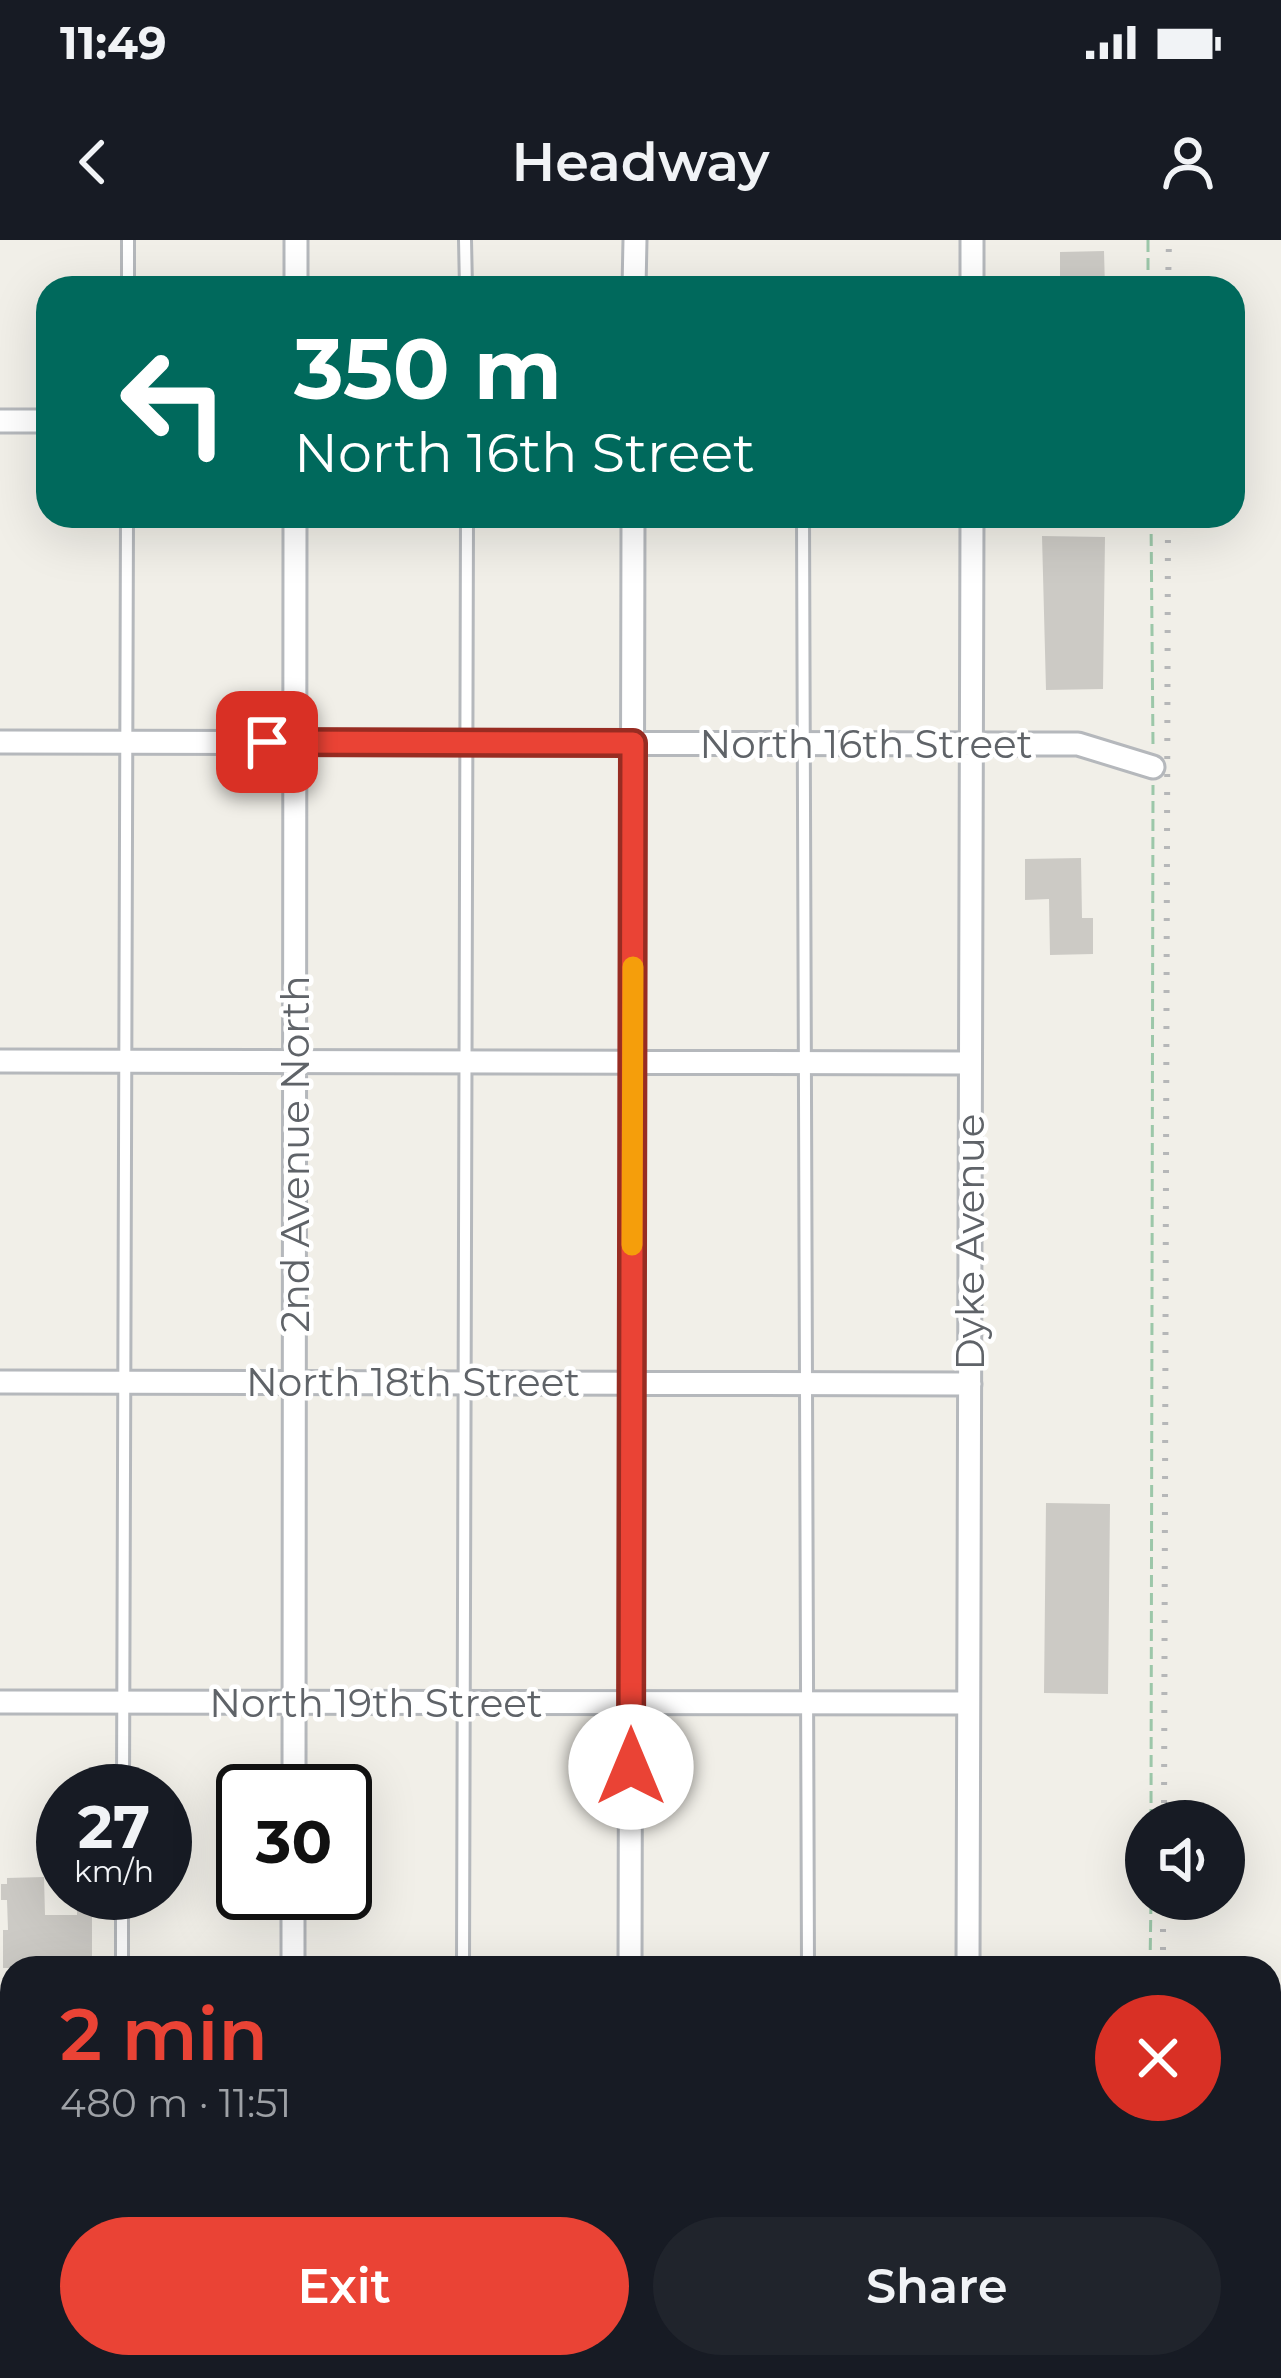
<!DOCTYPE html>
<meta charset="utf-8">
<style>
:root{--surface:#171b24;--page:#20242c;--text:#f1f3f6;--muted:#9ea1a6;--accent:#ea4335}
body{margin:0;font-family:Montserrat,sans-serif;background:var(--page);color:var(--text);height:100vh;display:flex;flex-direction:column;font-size:45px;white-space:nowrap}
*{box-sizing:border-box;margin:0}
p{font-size:39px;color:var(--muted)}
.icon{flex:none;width:66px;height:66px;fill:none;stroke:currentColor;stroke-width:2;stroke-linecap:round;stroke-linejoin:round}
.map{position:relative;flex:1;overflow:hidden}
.side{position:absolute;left:0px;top:1716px;width:1281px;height:423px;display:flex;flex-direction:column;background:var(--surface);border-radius:36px 36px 0 0;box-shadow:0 12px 48px #0002}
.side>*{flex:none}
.guide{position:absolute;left:36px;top:36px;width:1209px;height:252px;border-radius:36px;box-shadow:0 12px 48px #0002;background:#00695c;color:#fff;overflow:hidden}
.buttons{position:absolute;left:1125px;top:1560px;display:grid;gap:24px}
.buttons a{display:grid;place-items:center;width:120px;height:120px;border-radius:50%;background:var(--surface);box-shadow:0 12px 48px #0002;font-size:60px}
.speed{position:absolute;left:36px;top:1524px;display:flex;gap:24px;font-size:60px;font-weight:700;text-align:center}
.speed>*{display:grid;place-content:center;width:156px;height:156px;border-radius:50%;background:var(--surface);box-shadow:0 12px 48px #0002;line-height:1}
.speed small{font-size:30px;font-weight:400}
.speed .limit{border:6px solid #111;border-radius:18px;background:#fff;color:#111}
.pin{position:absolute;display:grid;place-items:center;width:102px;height:102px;color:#fff;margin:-51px;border-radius:24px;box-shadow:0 6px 18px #0006}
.me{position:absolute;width:132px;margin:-66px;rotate:0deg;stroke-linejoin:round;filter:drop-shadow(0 0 9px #0008)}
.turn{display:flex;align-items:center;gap:42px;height:252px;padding:0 60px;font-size:54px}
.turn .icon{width:156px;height:156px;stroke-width:2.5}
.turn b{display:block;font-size:84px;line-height:102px}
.round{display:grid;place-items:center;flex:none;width:126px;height:126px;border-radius:63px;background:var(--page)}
.head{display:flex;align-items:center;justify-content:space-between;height:204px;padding:0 60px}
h1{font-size:72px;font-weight:600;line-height:90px;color:var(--accent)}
.primary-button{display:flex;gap:24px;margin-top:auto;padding:24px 60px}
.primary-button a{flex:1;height:138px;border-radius:72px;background:var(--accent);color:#fff;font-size:48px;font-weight:600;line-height:138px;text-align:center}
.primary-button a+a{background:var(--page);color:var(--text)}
.status{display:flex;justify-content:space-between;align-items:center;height:84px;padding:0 60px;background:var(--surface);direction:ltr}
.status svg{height:33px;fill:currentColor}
header{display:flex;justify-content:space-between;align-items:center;height:156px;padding:0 60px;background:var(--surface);font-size:54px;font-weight:600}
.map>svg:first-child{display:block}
.building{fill:#cccac5}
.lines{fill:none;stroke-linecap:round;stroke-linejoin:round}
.lane-casing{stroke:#b5b8bc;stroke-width:16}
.street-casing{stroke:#b5b8bc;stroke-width:27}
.path{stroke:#9cc7a9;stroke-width:3;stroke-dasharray:12 6;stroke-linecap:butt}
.lane{stroke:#fff;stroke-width:10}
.street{stroke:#fff;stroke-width:21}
.rail{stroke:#b6b7b8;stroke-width:6;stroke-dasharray:3 15;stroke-linecap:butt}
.route-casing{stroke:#982c22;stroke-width:30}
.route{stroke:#ea4335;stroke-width:21}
.slow{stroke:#f59e0b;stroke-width:21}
.labels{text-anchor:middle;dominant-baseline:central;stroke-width:9;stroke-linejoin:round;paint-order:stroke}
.street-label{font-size:39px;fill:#5f6368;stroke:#fff}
</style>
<div class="status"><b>11:49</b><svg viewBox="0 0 49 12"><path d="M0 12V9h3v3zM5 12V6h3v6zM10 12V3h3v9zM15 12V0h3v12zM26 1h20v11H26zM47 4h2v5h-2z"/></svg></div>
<header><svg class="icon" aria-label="back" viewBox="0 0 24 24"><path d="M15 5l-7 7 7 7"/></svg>Headway<svg class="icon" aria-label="person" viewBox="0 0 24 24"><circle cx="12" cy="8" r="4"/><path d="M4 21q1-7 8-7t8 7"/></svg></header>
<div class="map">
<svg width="1281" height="2138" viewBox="0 0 1281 2138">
<rect width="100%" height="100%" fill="#f1efe8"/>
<path class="building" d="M1104,11l1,37h-45v-36z
M1042,296l63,1 -2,152 -57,1z
M1081,618l1,60h11v36l-43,1 -1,-56 -24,1v-41z
M1046,1263l64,1 -2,190 -64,-1z
M44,1637l1,38h32v-21l23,-1v17h-8v58h-24v-11h-34v11h-31v-38h5l-1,-30h-6v-16h6v-6z"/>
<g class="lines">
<g class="lane-casing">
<path id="lane" d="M465,0l1,48
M128,48v-48
M803,276l5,1452
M123,1551l4,-1275
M122,1728v-75
M463,1728l4,-1452
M810,2127v11
M121,2138v-11
M463,2138v-11"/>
</g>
<g class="street-casing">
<path id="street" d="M296,48v-48
M634,48l1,-48
M972,48v-48
M0,181h48
M0,502l1078,2 75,23
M0,821l970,2
M0,1142l970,2
M0,1462l968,1
M294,1551l1,-1275
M293,1728v-75
M630,1728l3,-1452
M968,1728l4,-1452
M0,1782h12
M630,2127v11
M969,2127v11
M292,2138v-11"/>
</g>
<path class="path" d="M1148,0v48
M1151,276l2,229
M1151,1581l2,-1036
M1150,1728l1,-69
M1146,2138v-11"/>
<use href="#lane" class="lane"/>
<use href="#street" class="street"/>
<path class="rail" d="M1168,48l1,-48
M1164,1581l4,-1305
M1163,1728v-69
M1162,2138v-11"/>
</g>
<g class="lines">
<g class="route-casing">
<path id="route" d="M267,502l366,1 -2,1024"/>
</g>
<use href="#route" class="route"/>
<path class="slow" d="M632,1005l1,-278"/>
</g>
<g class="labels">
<g class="street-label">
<text x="866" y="504">North 16th Street</text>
<text transform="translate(295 914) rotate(-90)">2nd Avenue North</text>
<text transform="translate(970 1002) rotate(-90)">Dyke Avenue</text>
<text x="413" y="1142">North 18th Street</text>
<text x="376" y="1463">North 19th Street</text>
</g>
</g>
</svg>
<div class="buttons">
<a><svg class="icon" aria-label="sound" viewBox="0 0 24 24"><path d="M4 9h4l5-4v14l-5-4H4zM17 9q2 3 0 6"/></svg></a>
</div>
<div class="speed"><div>27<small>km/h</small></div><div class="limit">30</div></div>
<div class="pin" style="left:267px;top:502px;background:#d93025"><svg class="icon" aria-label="arrive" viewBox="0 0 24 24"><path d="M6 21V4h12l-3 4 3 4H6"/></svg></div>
<svg class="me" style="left:631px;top:1527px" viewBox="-20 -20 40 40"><circle r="19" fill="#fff"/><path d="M0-13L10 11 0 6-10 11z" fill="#ea4335"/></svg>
<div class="guide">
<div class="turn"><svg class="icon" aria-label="left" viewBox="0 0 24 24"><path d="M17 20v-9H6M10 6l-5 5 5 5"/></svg><div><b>350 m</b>North 16th Street</div></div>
</div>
<section class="side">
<div class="head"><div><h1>2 min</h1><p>480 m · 11:51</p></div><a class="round" style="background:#d93025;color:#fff"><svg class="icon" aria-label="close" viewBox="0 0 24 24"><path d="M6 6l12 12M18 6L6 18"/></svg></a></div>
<div class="primary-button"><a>Exit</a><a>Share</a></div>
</section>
</div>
